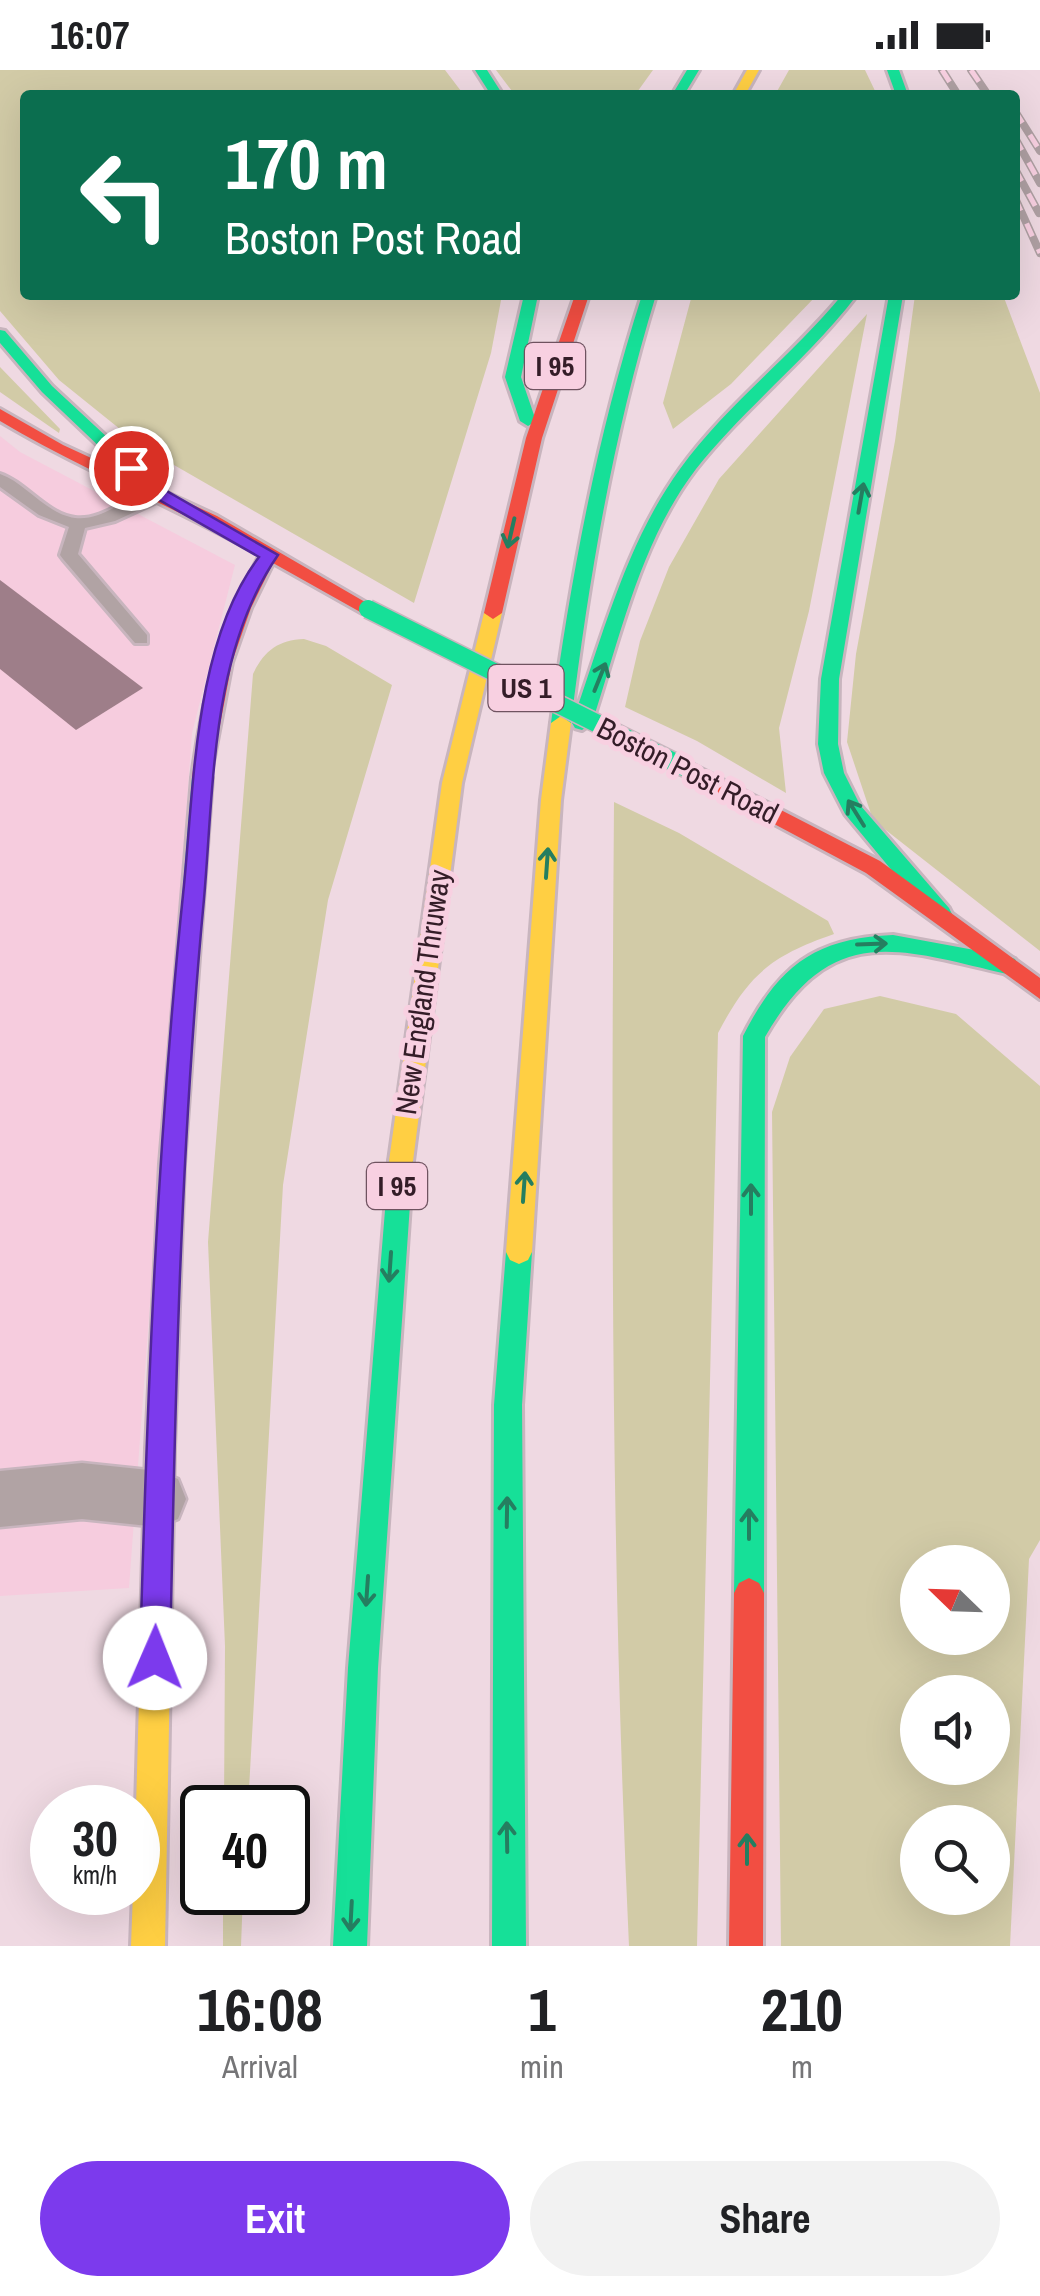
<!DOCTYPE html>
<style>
:root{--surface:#fff;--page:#f2f2f2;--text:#202124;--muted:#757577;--accent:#7c3aed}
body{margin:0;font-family:"Archivo Narrow",sans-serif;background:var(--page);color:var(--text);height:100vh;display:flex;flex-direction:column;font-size:38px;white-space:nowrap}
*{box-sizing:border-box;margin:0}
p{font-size:32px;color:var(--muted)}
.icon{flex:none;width:55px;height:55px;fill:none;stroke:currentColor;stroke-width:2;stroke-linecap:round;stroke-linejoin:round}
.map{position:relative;height:1876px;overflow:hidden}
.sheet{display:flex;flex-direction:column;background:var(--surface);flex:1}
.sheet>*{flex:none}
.hud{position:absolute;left:20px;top:20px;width:1000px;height:210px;border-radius:10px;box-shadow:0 10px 40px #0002;background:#0b6e4f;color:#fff;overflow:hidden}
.needle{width:65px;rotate:293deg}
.controls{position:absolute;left:900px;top:1475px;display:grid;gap:20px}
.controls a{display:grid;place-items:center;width:110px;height:110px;border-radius:50%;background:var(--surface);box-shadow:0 10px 40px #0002;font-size:50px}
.speed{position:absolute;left:30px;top:1715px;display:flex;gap:20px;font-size:50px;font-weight:700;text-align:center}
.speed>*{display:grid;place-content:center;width:130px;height:130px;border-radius:50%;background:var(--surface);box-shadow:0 10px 40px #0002;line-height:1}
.speed small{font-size:25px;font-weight:400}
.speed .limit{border:5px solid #111;border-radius:15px;background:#fff;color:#111}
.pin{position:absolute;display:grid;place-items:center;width:85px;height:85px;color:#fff;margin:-42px;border:5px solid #fff;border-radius:50%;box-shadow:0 2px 10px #0007}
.me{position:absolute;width:110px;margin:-55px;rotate:1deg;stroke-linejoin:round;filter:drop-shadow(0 0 8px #0008)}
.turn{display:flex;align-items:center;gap:35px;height:210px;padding:0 40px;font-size:45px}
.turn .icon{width:130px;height:130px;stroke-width:2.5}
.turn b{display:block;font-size:70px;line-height:85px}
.eta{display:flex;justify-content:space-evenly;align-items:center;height:170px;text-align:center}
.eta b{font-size:60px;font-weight:800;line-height:70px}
.button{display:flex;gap:20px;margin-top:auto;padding:20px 40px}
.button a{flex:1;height:115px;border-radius:60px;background:var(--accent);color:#fff;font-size:40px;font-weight:800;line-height:115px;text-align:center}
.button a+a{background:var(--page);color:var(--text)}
.status{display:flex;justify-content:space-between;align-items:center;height:70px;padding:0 50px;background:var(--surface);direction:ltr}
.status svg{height:28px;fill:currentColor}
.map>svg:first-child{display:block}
.built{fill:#f6ccde}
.green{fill:#d2cba7;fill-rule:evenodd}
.building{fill:#9e7e89}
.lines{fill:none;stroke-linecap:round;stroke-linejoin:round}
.lane-casing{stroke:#c8b5be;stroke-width:6}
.street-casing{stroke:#c8b5be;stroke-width:5}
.fast-casing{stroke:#c8b5be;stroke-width:6}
.slow-casing{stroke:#c8b5be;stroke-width:6}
.jam-casing{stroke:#c8b5be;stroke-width:6}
.lane{fill:#b1a3a4;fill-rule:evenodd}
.street{fill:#b1a3a4;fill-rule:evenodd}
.fast{fill:#16e098;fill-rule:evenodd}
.slow{fill:#ffcf43;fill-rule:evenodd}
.jam{fill:#f24e42;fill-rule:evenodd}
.rail-casing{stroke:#afa0a3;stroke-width:8}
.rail{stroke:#f8d0e1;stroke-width:5;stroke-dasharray:14;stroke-linecap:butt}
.fast-bridge-casing{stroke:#c8b5be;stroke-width:21;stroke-linecap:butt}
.fast-bridge{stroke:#16e098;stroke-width:18}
.oneway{stroke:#257e60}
.route{fill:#7c3aed;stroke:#51269a;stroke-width:2.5}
.labels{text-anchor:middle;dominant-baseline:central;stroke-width:10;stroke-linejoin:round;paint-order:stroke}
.shield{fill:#f8d0e1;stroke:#6f5360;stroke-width:2.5}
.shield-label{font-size:28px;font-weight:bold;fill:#341d28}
.street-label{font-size:30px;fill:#341d28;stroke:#f8d0e1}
</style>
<div class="status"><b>16:07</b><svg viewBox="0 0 49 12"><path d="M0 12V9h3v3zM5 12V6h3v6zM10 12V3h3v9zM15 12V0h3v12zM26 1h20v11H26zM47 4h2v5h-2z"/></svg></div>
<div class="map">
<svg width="1040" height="1876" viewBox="0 0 1040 1876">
<rect width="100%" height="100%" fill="#efd9e2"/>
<path class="built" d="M0,366l20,16 215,113 -43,168 -63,855 -129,8z"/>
<path class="green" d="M0,0h445l19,25h-439v200h477l-11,58 -77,250 -273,-157 -82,-66 -59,-69z
M496,0h157l-18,25h-120z
M789,0h76l12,25h-102z
M692,225h125l-86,89 -58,45 -10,-26z
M915,225h88l37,98v558l-167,-131 -26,-78 9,-88 39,-213z
M867,244l-58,297 -30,117 7,65 -89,-52 -72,-34 15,-66 29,-74 50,-88z
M0,297l60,62 -1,4 -59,-41z
M304,569l22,7 66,39 -64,215 -45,285 -35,622h-24l1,-161 -17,-404 45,-568c11,-23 25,-34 51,-35z
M614,732l65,31 149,88 6,13c-63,22 -85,40 -116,99l-21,913h-68c-18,-381 -18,-763 -15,-1144z
M880,926l76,18 84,72v454l-11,19 -19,387h-229l-9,-834 18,-55 34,-48zM918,1492h74v76h-74zM918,1622h74v76h-74zM918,1752h74v76h-74z
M223,1823h20l-2,53h-18z"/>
<path class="building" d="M0,510l143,108 -67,42 -76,-61z"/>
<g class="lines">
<g class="lane-casing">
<path id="lane" d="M0,404c26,9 46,40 75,44 33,4 60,-32 90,-28v8l-50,23 -30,7 -7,26 69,81v8h-12l-72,-84 -3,-4 9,-28 -30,-12 -39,-28z"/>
</g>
<g class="street-casing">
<path id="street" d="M82,1393l76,8 20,8 8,20 -8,20 -20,8 -76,-8 -82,8v-56z"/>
</g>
<g class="fast-casing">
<path id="fast" d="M475,0h12l16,25h-12z
M687,0h12l-15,25h-12z
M887,0h12l9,25h-12z
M524,225h14l-17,82 15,44 -8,5 -8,-5 -15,-44z
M642,225h14c-43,140 -67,282 -85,428l-10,7 -10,-7c20,-146 46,-288 91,-428z
M842,225h15c-48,63 -112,112 -161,174 -56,73 -76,169 -104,254l-10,7 -7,-2 -3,-5c31,-87 53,-178 108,-254 46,-64 112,-113 162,-174z
M889,225h14l-64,384 -1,65 6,29 16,32 89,103 3,6 -3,6h-16l-88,-106 -21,-41 -6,-29 3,-65z
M0,260l5,1 47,55 85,79v6h-12l-83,-79 -42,-49z
M202,701l10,7 -28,386 -10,285 -4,10 -10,4 -10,-4 -4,-10 14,-285 32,-386z
M893,865l114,21 8,3 3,6 -3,6 -8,3c-111,-26 -176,-52 -242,63l-1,556 -5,10 -10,5 -10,-5 -5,-10 9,-557c35,-69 71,-98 150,-101z
M401,1080l9,3 3,8 -35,507 -11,278h-34l15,-278 41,-507 3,-8z
M519,1170l9,4 4,8 -10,153 4,541h-34l2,-541 12,-153 4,-8z"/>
</g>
<g class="slow-casing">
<path id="slow" d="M747,0h12l-14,25h-12z
M493,537l9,6 -40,170 -49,378 -3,8 -9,3 -9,-3 -3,-8 53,-378 42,-170z
M561,646l10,7 -10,77 -29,452 -4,8 -9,4 -9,-4 -4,-8 35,-452 10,-77z
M160,1365l10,4 4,10 -9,497h-34l2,-54h5l-2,-84 10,-359 4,-10z"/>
</g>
<g class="jam-casing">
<path id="jam" d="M575,225h14l-47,143 -40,175 -9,6 -9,-6 42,-175z
M0,339l63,36 154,71 160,93 -9,6 -6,-2 -89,-50 -22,45 -19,54 -23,121h-14l-3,-5c10,-80 29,-153 68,-223 -85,-48 -176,-84 -260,-134z
M684,690l196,101 160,117v21l-174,-126 -189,-101 -3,-5 3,-5z
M749,1508l10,5 5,10 -1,353h-34l5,-353 5,-10z"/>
</g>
<use href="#lane" class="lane"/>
<use href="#street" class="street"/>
<use href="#fast" class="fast"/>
<use href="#slow" class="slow"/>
<use href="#jam" class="jam"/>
<g class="rail-casing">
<path id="rail" d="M942,0l16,25
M971,0l17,25
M1015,41l25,40
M1015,68l25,45
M1015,99l24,44
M1015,128l25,55"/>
</g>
<use href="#rail" class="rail"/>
<g class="fast-bridge-casing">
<path id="fast-bridge" d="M368,539l316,158"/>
</g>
<use href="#fast-bridge" class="fast-bridge"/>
</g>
<defs><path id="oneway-shaft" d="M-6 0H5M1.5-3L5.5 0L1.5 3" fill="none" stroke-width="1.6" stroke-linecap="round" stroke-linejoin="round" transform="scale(2.5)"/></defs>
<g class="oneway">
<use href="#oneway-shaft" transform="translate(861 428) rotate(-80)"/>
<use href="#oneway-shaft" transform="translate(511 463) rotate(103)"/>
<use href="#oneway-shaft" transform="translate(600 607) rotate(-68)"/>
<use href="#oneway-shaft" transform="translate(856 743) rotate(-122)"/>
<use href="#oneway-shaft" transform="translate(547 793) rotate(-86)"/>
<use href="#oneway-shaft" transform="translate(872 874) rotate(-2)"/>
<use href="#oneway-shaft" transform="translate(524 1117) rotate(-86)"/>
<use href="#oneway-shaft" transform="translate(751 1129) rotate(-90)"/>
<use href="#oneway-shaft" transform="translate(390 1197) rotate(94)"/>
<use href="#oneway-shaft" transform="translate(507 1442) rotate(-89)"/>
<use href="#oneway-shaft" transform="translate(749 1454) rotate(-90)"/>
<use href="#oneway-shaft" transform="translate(367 1521) rotate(94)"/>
<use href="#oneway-shaft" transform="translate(507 1767) rotate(-91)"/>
<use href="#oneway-shaft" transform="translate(747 1779) rotate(-90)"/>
<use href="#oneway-shaft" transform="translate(351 1846) rotate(93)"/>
</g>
<path class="route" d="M125,394h12l28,26 113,65c-67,97 -64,230 -74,344 -24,253 -29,505 -34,759l-5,10 -10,5 -11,-5 -4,-10c7,-259 17,-516 44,-773 10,-102 11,-245 75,-328l-105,-60 -29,-26z"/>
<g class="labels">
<g class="shield">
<rect x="525" y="273" width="60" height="46" rx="8"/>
<rect x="488.5" y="595" width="75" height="46" rx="8"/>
<rect x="367" y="1093" width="60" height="46" rx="8"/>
</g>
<g class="shield-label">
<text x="555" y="296">I 95</text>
<text x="526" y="618">US 1</text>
<text x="397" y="1116">I 95</text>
</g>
<g class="street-label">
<text transform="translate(688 700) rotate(27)">Boston Post Road</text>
<text transform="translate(422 922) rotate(-82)">New England Thruway</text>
</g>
</g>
</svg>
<div class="controls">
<a><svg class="needle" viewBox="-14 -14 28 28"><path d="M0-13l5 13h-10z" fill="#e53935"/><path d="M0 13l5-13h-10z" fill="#757577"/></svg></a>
<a><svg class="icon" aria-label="sound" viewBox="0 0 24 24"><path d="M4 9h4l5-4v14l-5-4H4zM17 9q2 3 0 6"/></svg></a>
<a><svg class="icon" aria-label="search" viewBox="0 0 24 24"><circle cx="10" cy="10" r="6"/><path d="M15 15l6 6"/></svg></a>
</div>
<div class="speed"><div>30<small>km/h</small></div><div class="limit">40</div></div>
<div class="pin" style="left:131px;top:398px;background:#d93025"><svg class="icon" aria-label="arrive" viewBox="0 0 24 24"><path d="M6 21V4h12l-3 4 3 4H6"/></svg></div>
<svg class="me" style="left:155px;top:1588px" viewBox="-20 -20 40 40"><circle r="19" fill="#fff"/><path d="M0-13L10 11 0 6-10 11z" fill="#7c3aed"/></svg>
<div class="hud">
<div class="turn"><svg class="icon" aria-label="left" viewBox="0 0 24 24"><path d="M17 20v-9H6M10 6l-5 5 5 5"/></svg><div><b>170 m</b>Boston Post Road</div></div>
</div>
</div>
<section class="sheet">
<div class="eta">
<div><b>16:08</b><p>Arrival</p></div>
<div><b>1</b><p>min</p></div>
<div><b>210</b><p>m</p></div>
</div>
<div class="button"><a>Exit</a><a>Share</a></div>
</section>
